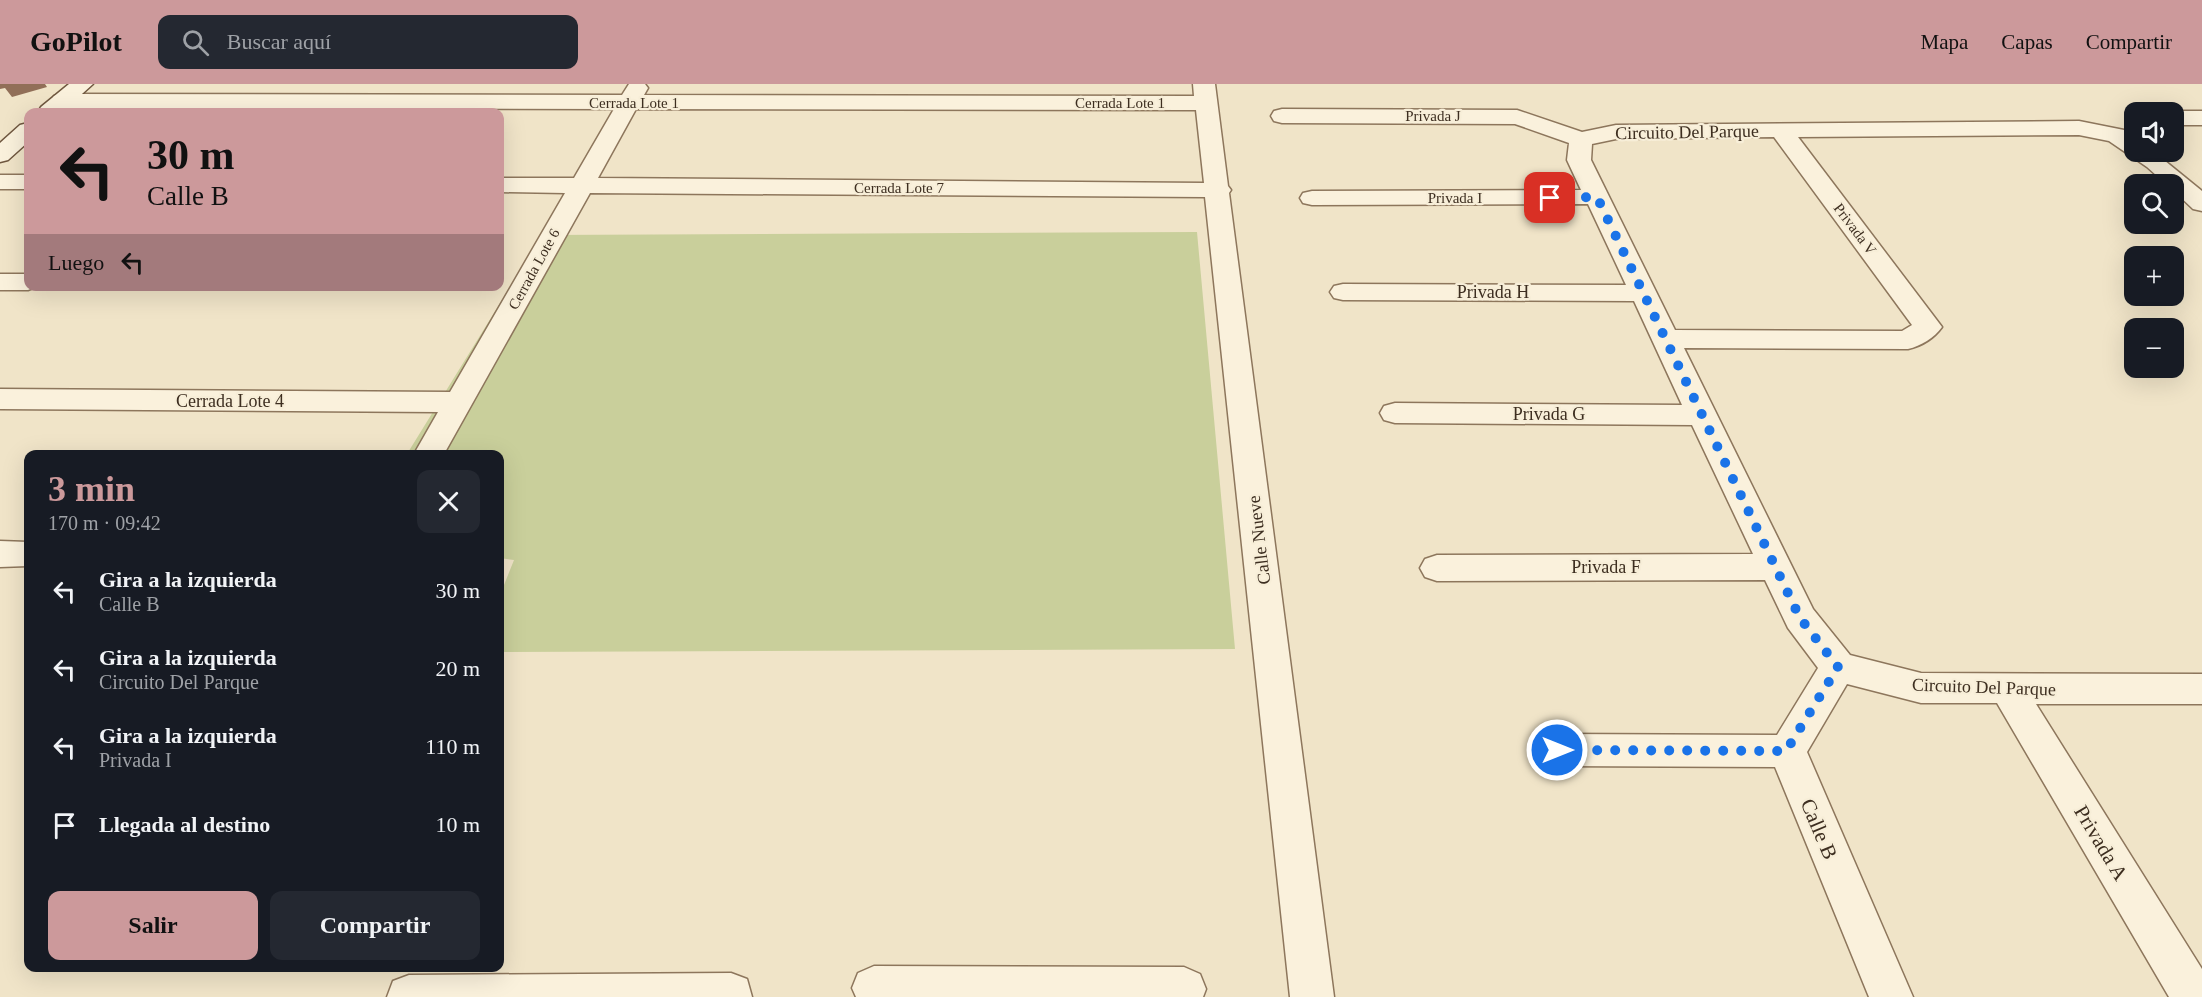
<!DOCTYPE html>
<html lang="es">
<meta charset="utf-8">
<style>
:root{--surface:#171b24;--page:#242831;--text:#f1f3f6;--muted:#9ea1a6;--accent:#cc999b}
body{margin:0;font-family:Georgia,serif;background:var(--page);color:var(--text);height:100vh;display:flex;flex-direction:column;font-size:22px;white-space:nowrap}
*{box-sizing:border-box;margin:0}
p{font-size:20px;color:var(--muted)}
.icon{flex:none;width:33px;height:33px;fill:none;stroke:currentColor;stroke-width:2;stroke-linecap:round;stroke-linejoin:round}
.map{position:relative;flex:1;overflow:hidden}
.sheet{position:absolute;left:24px;top:366px;width:480px;height:522px;display:flex;flex-direction:column;background:var(--surface);border-radius:12px;box-shadow:0 6px 24px #0002}
.sheet>*{flex:none}
.banner{position:absolute;left:24px;top:24px;width:480px;height:183px;border-radius:12px;box-shadow:0 6px 24px #0002;background:#cc999b;color:#111;overflow:hidden}
.fabs{position:absolute;left:2124px;top:18px;display:grid;gap:12px}
.fabs a{display:grid;place-items:center;width:60px;height:60px;border-radius:12px;background:var(--surface);box-shadow:0 6px 24px #0002;font-size:30px}
.pin{position:absolute;display:grid;place-items:center;width:51px;height:51px;color:#fff;margin:-26px;border-radius:12px;box-shadow:0 3px 9px #0006}
.me{position:absolute;width:66px;margin:-33px;rotate:90deg;stroke-linejoin:round;filter:drop-shadow(0 0 4px #0008)}
.turn{display:flex;align-items:center;gap:21px;height:126px;padding:0 24px;font-size:27px}
.turn .icon{width:78px;height:78px;stroke-width:2.5}
.turn b{display:block;font-size:42px;line-height:51px}
.then{display:flex;align-items:center;height:57px;padding:0 24px;background:#0003;gap:12px;font-size:22px}
.round{display:grid;place-items:center;flex:none;width:63px;height:63px;border-radius:12px;background:var(--page)}
.summary{display:flex;align-items:center;justify-content:space-between;height:102px;padding:0 24px}
h1{font-size:36px;font-weight:700;line-height:45px;color:var(--accent)}
.cta{display:flex;gap:12px;margin-top:auto;padding:12px 24px}
.cta a{flex:1;height:69px;border-radius:12px;background:var(--accent);color:#111;font-size:24px;font-weight:700;line-height:69px;text-align:center}
.cta a+a{background:var(--page);color:var(--text)}
ul{padding:0;list-style:none}
li{display:flex;align-items:center;gap:18px;height:78px;padding:0 24px}
li div{flex:1}
li b{display:block;font-size:22px}
li em{font-style:normal}
header{display:flex;align-items:center;gap:36px;box-sizing:border-box;height:84px;padding:0 30px;background:var(--accent);color:#111}
header strong{font-size:28px}
nav{display:flex;gap:33px;margin-inline-start:auto;font-size:21px}
.search{width:420px;height:54px;background:var(--page);display:flex;align-items:center;gap:15px;box-sizing:border-box;padding:0 21px;border-radius:12px;color:var(--muted);font-size:22px}
.map>svg:first-child{display:block}
.green{fill:#c9cf9b}
.lines{fill:none;stroke-linecap:round;stroke-linejoin:round}
.street-casing{stroke:#8d765c;stroke-width:3}
.secondary-casing{stroke:#6f573f;stroke-width:3}
.street{fill:#faf1dc;fill-rule:evenodd}
.secondary{fill:#faf1dc;fill-rule:evenodd}
.shaded-wall{fill:#916f58}
.route{stroke:#1a73e8;stroke-width:10;stroke-dasharray:0 18}
.labels{text-anchor:middle;dominant-baseline:central;stroke-width:4.5;stroke-linejoin:round;paint-order:stroke}
.far-street-label{font-size:15px;fill:#3d2e20;stroke:#f7eed8}
.street-label{font-size:18px;fill:#3d2e20;stroke:#f7eed8}
.near-street-label{font-size:21px;fill:#3d2e20;stroke:#f7eed8}
</style>
<header>
<strong>GoPilot</strong>
<div class="search"><svg class="icon" aria-label="search" viewBox="0 0 24 24"><circle cx="10" cy="10" r="6"/><path d="M15 15l6 6"/></svg>Buscar aquí</div>
<nav><a>Mapa</a><a>Capas</a><a>Compartir</a></nav>
</header>
<div class="map">
<svg width="2202" height="913" viewBox="0 0 2202 913">
<rect width="100%" height="100%" fill="#f0e4c8"/>
<path class="green" d="M1197,148l38,417 -735,3v-57l14,-35 -14,-2v-104h-93l135,-219z"/>
<g class="lines">
<g class="street-casing">
<path id="street" d="M629,0h16l3,4 -4,7 550,1 -1,-12h22l13,102 3,4 -2,3 105,804h-44l-85,-800 -615,-4 -146,261h-30l24,-42 -438,-3v-20l450,3 115,-199 -65,-1v-14h74l40,-69 -552,-1 -8,-2 -3,-5 3,-5 8,-2 560,1zM636,25l560,1 8,73 -606,-5z
M1282,25l235,1 65,22 34,-7 463,-4 45,9 10,8v14h20l48,39v20l-9,-2 -19,-18v-7h-8l-19,-17 -38,-26 -30,-6 -281,2 144,190c-8,11 -21,19 -34,22l-224,-1 129,261 37,46 71,18 281,1v30h-166l166,265v28h-33l-172,-294h-76l-74,-19 -40,68 106,245h-44l-94,-230 -218,-1 -14,-4 -5,-12 5,-12 14,-4 220,1 41,-67 -30,-40 -23,-48 -328,1 -12,-4 -5,-9 5,-9 12,-4 316,-1 -61,-129 -297,-2 -11,-3 -4,-7 4,-7 11,-3 287,2 -48,-104 -291,-1 -9,-2 -4,-6 4,-6 9,-2 283,1 -38,-81 -276,1 -9,-2 -3,-5 3,-5 9,-2 269,-1 -14,-30 2,-17 -54,-19 -233,-1 -8,-2 -3,-5 3,-5zM1774,53l138,188 -10,6 -227,-1 -84,-170 1,-16 24,-5z
M2174,27h28v14h-28v-13h-5z
M0,91h28v14h-28z
M0,190h28v12h10l-10,4h-28z
M0,457l28,1v24l-28,1z
M874,882l310,1 16,7 6,15 -3,8h-347l-4,-9 6,-15z
M731,889l16,6 5,18h-365l6,-16 16,-6z"/>
</g>
<g class="secondary-casing">
<path id="secondary" d="M69,0h24l-31,28h-24l3,-5z
M28,39v19l-20,18 -8,2v-19l20,-18z"/>
</g>
<use href="#street" class="street"/>
<use href="#secondary" class="secondary"/>
</g>
<path class="shaded-wall" d="M0,0h45l2,3 -35,10 -7,-9 -5,1z"/>
<g class="lines">
<path class="route" d="M1550,114l47,-1 203,421 38,49 -52,84 -229,-1"/>
</g>
<g class="labels">
<g class="far-street-label">
<text x="634" y="19">Cerrada Lote 1</text>
<text x="1120" y="19">Cerrada Lote 1</text>
<text x="1433" y="32">Privada J</text>
<text x="899" y="104">Cerrada Lote 7</text>
<text x="1455" y="114">Privada I</text>
<text transform="translate(1855 145) rotate(53)">Privada V</text>
<text transform="translate(534 185) rotate(-61)">Cerrada Lote 6</text>
</g>
<g class="street-label">
<text transform="translate(1687 48) rotate(-1)">Circuito Del Parque</text>
<text x="1493" y="208">Privada H</text>
<text x="230" y="317">Cerrada Lote 4</text>
<text x="1549" y="330">Privada G</text>
<text transform="translate(1259 456) rotate(-97)">Calle Nueve</text>
<text x="1606" y="483">Privada F</text>
<text transform="translate(1984 603) rotate(2)">Circuito Del Parque</text>
</g>
<g class="near-street-label">
<text transform="translate(1819 745) rotate(67)">Calle B</text>
<text transform="translate(2101 759) rotate(59)">Privada A</text>
</g>
</g>
</svg>
<div class="fabs">
<a><svg class="icon" aria-label="sound" viewBox="0 0 24 24"><path d="M4 9h4l5-4v14l-5-4H4zM17 9q2 3 0 6"/></svg></a>
<a><svg class="icon" aria-label="search" viewBox="0 0 24 24"><circle cx="10" cy="10" r="6"/><path d="M15 15l6 6"/></svg></a>
<a>+</a>
<a>−</a>
</div>
<div class="pin" style="left:1550px;top:114px;background:#d93025"><svg class="icon" aria-label="arrive" viewBox="0 0 24 24"><path d="M6 21V4h12l-3 4 3 4H6"/></svg></div>
<svg class="me" style="left:1557px;top:666px" viewBox="-20 -20 40 40"><circle r="17" fill="#1a73e8" stroke="#fff" stroke-width="3"/><path d="M0-11L8 9 0 5-8 9z" fill="#fff"/></svg>
<div class="banner">
<div class="turn"><svg class="icon" aria-label="left" viewBox="0 0 24 24"><path d="M17 20v-9H6M10 6l-5 5 5 5"/></svg><div><b>30 m</b>Calle B</div></div>
<div class="then">Luego<svg class="icon" aria-label="left" viewBox="0 0 24 24"><path d="M17 20v-9H6M10 6l-5 5 5 5"/></svg></div>
</div>
<section class="sheet">
<div class="summary"><div><h1>3 min</h1><p>170 m · 09:42</p></div><a class="round"><svg class="icon" aria-label="close" viewBox="0 0 24 24"><path d="M6 6l12 12M18 6L6 18"/></svg></a></div>
<ul>
<li><svg class="icon" aria-label="left" viewBox="0 0 24 24"><path d="M17 20v-9H6M10 6l-5 5 5 5"/></svg><div><b>Gira a la izquierda</b><p>Calle B</p></div><em>30 m</em></li>
<li><svg class="icon" aria-label="left" viewBox="0 0 24 24"><path d="M17 20v-9H6M10 6l-5 5 5 5"/></svg><div><b>Gira a la izquierda</b><p>Circuito Del Parque</p></div><em>20 m</em></li>
<li><svg class="icon" aria-label="left" viewBox="0 0 24 24"><path d="M17 20v-9H6M10 6l-5 5 5 5"/></svg><div><b>Gira a la izquierda</b><p>Privada I</p></div><em>110 m</em></li>
<li><svg class="icon" aria-label="arrive" viewBox="0 0 24 24"><path d="M6 21V4h12l-3 4 3 4H6"/></svg><div><b>Llegada al destino</b></div><em>10 m</em></li>
</ul>
<div class="cta"><a>Salir</a><a>Compartir</a></div>
</section>
</div>
